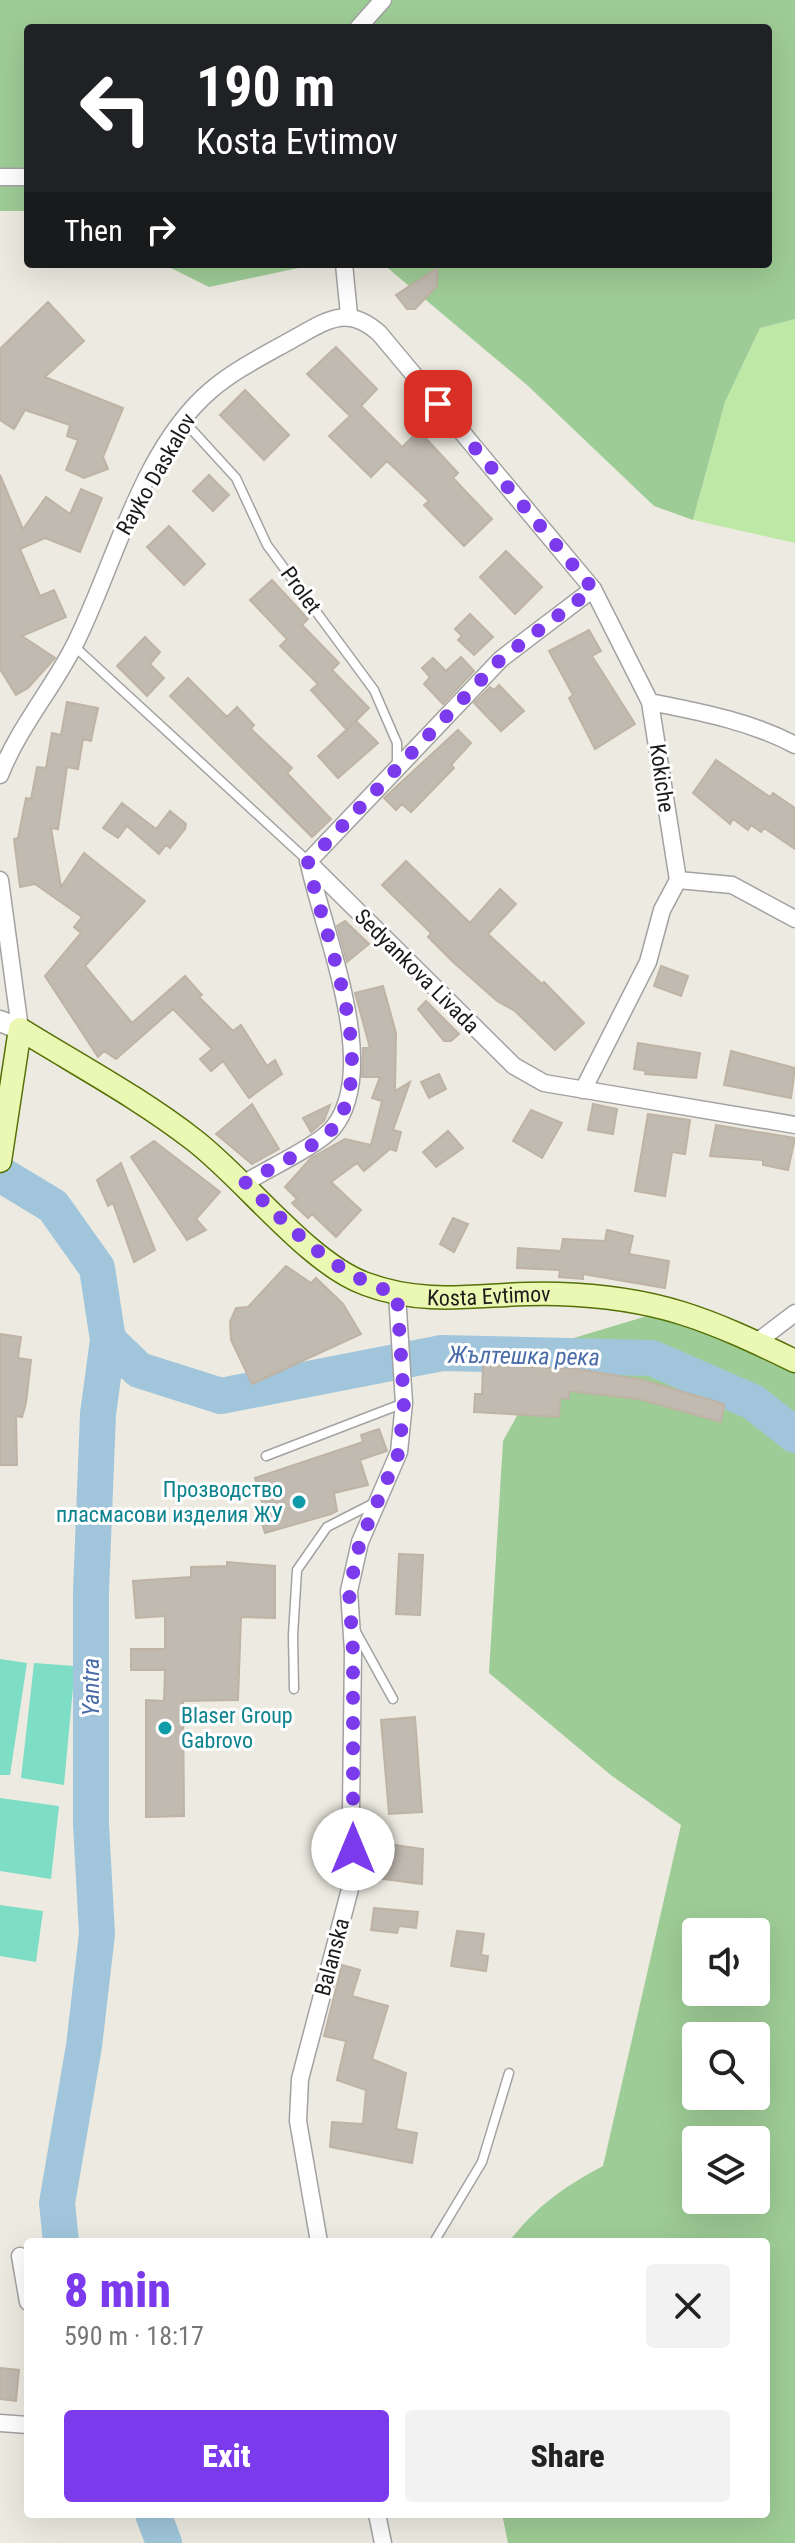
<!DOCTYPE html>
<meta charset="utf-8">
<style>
:root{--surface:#fff;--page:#f2f2f2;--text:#222;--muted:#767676;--accent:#7c3aed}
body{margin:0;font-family:"Roboto Condensed",sans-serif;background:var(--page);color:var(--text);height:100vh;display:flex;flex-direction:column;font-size:30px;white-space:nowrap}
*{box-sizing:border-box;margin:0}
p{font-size:26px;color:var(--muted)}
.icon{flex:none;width:44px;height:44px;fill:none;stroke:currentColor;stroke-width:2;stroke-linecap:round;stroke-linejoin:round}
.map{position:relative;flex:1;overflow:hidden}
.panel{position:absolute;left:24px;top:2238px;width:746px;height:280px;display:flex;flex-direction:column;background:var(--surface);border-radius:8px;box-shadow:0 8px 32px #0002}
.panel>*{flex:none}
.hud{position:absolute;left:24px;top:24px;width:748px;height:244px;border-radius:8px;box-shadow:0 8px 32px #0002;background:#202124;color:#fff;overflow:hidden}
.controls{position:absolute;left:682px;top:1918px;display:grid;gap:16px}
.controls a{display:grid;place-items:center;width:88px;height:88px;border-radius:8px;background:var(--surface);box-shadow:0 8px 32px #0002;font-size:40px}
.pin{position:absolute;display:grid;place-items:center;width:68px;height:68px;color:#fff;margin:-34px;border-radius:16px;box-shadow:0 4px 12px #0006}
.me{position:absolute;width:88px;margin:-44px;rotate:0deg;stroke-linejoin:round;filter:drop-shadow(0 0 6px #0008)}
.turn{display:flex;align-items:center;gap:28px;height:168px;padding:0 40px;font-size:36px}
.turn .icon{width:104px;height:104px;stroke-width:2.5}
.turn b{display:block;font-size:56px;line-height:68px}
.then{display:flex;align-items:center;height:76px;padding:0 40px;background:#0003;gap:16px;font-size:30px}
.round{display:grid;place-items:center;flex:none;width:84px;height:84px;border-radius:8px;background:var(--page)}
.headline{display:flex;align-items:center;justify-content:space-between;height:136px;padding:0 40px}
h1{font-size:48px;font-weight:800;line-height:60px;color:var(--accent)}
.action{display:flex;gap:16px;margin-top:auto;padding:16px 40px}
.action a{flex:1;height:92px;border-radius:8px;background:var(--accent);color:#fff;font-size:32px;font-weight:800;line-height:92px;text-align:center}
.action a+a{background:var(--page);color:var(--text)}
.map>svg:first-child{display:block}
.grass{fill:#bde8a6}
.forest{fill:#9ecc96;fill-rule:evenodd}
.pitch{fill:#7eddc5}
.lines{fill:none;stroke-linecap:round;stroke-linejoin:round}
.river{stroke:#a1c6db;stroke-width:36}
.building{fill:#c1bab1;stroke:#beb3a4;stroke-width:2}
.service-casing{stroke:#a2a2a2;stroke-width:11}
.minor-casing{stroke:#a2a2a2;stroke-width:19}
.tertiary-casing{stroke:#a2a2a2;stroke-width:23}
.secondary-casing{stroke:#557005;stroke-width:25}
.service{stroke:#fff;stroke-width:8}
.minor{stroke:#fff;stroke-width:16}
.tertiary{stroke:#fff;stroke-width:20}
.secondary{stroke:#ebf8b4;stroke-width:22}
.route{stroke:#7c3aed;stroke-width:14;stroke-dasharray:0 25.2}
.culture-dot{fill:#0f9aa8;stroke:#fff;stroke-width:3}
.labels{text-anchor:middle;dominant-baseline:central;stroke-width:6;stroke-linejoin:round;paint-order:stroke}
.street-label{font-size:22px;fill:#1b1b1b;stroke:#fff}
.culture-label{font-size:22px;fill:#0d838f;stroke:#fff;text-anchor:end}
.water-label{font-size:24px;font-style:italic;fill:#4a6ca9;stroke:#fff}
</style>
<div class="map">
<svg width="795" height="2543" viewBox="0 0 795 2543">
<rect width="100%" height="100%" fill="#edebe1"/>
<path class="grass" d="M795,319v224l-102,-23 32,-118 35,-74z"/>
<path class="forest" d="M0,0h795v319l-35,9 -35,74 -32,118 -39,-14 -127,-121 -144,-121h385v-236h-740v183h-28z
M163,264h154l-108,23z
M657,1313l138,59v1171h-287l-6,-29h264v-272h-257c26,-35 56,-56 94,-76l78,-341 -69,-49 -123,-103 14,-232 54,-98zM696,1932h60v60h-60zM696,2036h60v60h-60zM696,2140h60v60h-60z"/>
<path class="pitch" d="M0,1659l27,4 -17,112h-10z
M34,1663l41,3 -11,119 -43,-7z
M0,1798l59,8 -8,73 -51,-8z
M0,1905l43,6 -7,51 -36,-6z"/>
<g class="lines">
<path class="river" d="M0,1174l53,32 44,62 11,72 -10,74 -7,177v233l6,110 -13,112 -27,157 4,39
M108,1340l31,30 82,26 221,-43 210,5 101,44 42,33
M153,2514l11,29"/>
</g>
<path class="building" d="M437,268v18l-22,23h-8l-11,-14z
M48,302l36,39 -39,36 78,31 -20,49 5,12 -24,9 -18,-8 12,-30 -11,-4 3,-11 -45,-15 -11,19 -14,-9v-71z
M336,347l41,42 -16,17 41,41 17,-16 39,42 -5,5 39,41 -28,27 -40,-41 5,-4 -42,-40 -16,16 -42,-41 21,-20 -43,-42z
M245,390l44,45 -25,25 -44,-45z
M0,475l23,54 23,-32 24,17 11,-25 21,9 -22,54 -35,-14 -25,11 20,47 14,-6 12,27 -44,19 33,22 -27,30 -12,7 -16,-26z
M209,475l20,20 -16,16 -20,-20z
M169,526l36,38 -21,21 -37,-38z
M506,551l36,36 -27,27 -35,-37z
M272,580l36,39 -6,6 37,38 -7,7 37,38 -22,22 -36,-40 7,-6 -38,-38 7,-7 -37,-39z
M470,614l23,23 -19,18 -16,-15 4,-4 -7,-7z
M589,630l12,21 -9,5 43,68 -40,25 -26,-51 4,-3 -24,-44z
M145,637l15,15 -10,12 14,14 -17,18 -30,-30z
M461,657l13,14 -31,33 -19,-20 6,-7 -8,-9 11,-10 13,13z
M188,678l39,39 10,-10 17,18 -3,4 41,39 -5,5 44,46 -19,18 -142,-141z
M499,685l25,26 -23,20 -27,-28 16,-16 4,3z
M67,702l31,6 -7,33 -8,-2 -5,30 -11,-2 -9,62 -7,-1 10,59 23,-34 61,48 -60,65 47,57 53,-47 17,19 -3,2 34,34 8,-6 26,41 8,-6 7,14 -33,24 -26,-37 -12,10 -11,-12 12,-10 -39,-40 -57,50 -12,-8 -6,6 -53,-81 36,-43 -7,-6 8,-10 -47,-33 -15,3 -6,-48 4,-1 8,-40 5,1 6,-32 9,1 6,-35 9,2z
M356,721l22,22 -40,35 -20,-22z
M458,730l13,13 -20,22 3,3 -43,44 -9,-8 -6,6 -12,-12z
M716,760l54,37 3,-4 22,15v41l-31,-21 -3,4 -10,-7 -3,5 -15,-11 -3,5 -37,-31z
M122,803l34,26 14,-18 16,13 -1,5 -15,19 -4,-3 -7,9 -32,-28 -9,12 -15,-10z
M406,861l64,62 30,-34 16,15 -28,30 54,50 2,-2 40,41 -29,27 -40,-39 -18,-10 -45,-40 -24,-24 3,-4 -49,-48z
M345,921l24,23 -22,18 -10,-36z
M661,966l27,10 -7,20 -27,-10z
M383,986l13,47 -1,58 15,-9 -17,48 8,2 -5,19 -6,-2 -26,22 -7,-8 -26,19 30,28 -25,27 -24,-23 -4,4 -16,-15 5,-4 -12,-12 26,-29 34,-19 26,6 11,-44 -10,-3 8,-21h-18l1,-29h7l-15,-55z
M426,1001l33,33 -8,7h-7l-26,-32z
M638,1043l62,10 -4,25 -51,-4 1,-3 -12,-2z
M731,1051l64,17 -4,30 -67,-13z
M439,1074l7,15 -17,9 -8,-16z
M252,1104l27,45 -27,15 -36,-30z
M593,1104l24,5 -4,25 -25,-4z
M330,1105l-6,16 -13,11 -8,-14z
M531,1110l31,13 -20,35 -29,-17z
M648,1114l42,6 -5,34 -13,-2 -7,44 -30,-5z
M716,1125l79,13 -7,32 -25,-5v-5l-53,-4z
M448,1131l15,17 -27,19 -13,-15z
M154,1141l66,51 -24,27 10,11 -19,10 -56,-83z
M121,1163l34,87 -21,12 -21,-59 -5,3 -11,-26z
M453,1218l15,6 -14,28 -14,-8z
M607,1230l26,6 -4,18 40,7 -4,27 -82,-14v5l-24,-2 1,-7 -43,-2 1,-20 43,3 2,-12 42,2z
M286,1266l25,17 5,-5 27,26 18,30 -109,50 -21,-44 -1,-18 6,-14 12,-1z
M0,1334l21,3 -3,21 13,2 -5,43 -4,14 -6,-1 1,49h-17z
M483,1365l94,4 66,11 81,24 -3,18 -82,-23 -70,-8v8l-9,-1 -1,19 -85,-5 1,-18h7z
M379,1429l8,22 -27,9 8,25 -34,8 3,18 -6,3 -66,19 -5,-16 6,-1 -11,-38 108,-36 -2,-7z
M399,1554l24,1 -3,60 -24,-1z
M227,1562l48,4v52l-34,-1 -3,83 -55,1 1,115 -38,1v-117l18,1 1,-31h-34v-21h34v-33l-29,2 -3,-37 58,-4v-10l36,-1z
M415,1717l7,95 -33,2 -8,-94z
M388,1844l35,5 -1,35 -47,-6 2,-23 10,1z
M374,1908l44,4 -2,16 -17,-2 -2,7 -26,-3z
M457,1931l27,3 -3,21 7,1 -2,15 -35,-5z
M342,1965l18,5 -8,26 36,10 -16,53 34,14 -10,56 21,4 -5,30 -82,-16 2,-25 31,2 3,-34 -29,-10 9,-39 -22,-5z
M0,2368l19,2 -3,31 -16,-2z"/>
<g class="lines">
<g class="service-casing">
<path id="service" d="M182,419l54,59 31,67 107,145 23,53v23
M74,646l234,215
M266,1456l138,-53
M356,1632l37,67
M294,1689l-1,-54 4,-65 30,-43 49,-25
M434,2242l48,-80 27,-89"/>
</g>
<g class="minor-casing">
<path id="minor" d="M358,28l25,-28
M0,177h28
M344,264l5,51
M650,702c50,10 100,19 145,43
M0,775c18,-46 50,-83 73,-127 41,-80 67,-197 137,-257 24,-21 55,-36 83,-52 33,-18 54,-35 86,-6l214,256 57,113 28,178
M308,862l206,204 30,17 251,42
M308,862l193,-203 92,-70
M0,880l20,149
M678,880l54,5 63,34
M583,1090l65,-128 14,-52 16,-30
M245,1183c20,-13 74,-38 88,-55 49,-60 -10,-196 -24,-264
M757,1342l38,-29
M319,2242l-21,-121 2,-42 50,-190 3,-238 -4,-60 11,-49 39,-90 5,-49 -7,-109
M20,2256l8,46
M0,2423l28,2
M377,2514l6,29"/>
</g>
<g class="tertiary-casing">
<path id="tertiary" d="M0,1021l20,8"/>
</g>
<g class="secondary-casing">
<g id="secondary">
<path id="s1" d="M0,1161l20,-132c58,36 120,69 174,111 51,39 115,124 172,144 67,25 124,7 192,10 99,3 150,25 237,67"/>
</g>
</g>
<use href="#service" class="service"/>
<use href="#minor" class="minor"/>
<use href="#tertiary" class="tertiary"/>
<use href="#secondary" class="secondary"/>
</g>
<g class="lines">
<path class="route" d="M353,1849v-198l-4,-60 11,-49 39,-90 5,-49 -7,-109c-66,-21 -104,-64 -152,-111 20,-12 75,-38 88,-55 49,-62 -11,-196 -25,-266l193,-203 92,-70 -155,-185"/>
</g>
<g class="culture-dot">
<circle cx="299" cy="1502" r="8"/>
<circle cx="165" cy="1728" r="8"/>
</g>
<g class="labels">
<g class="street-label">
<text transform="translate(156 474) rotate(-60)">Rayko Daskalov</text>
<text transform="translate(301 590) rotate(54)">Prolet</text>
<text transform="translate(662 778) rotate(82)">Kokiche</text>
<text transform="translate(417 971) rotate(45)">Sedyankova Livada</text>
<text stroke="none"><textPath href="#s1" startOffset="690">Kosta Evtimov</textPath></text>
<text transform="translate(332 1957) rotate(-75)">Balanska</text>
</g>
<g class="culture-label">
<text x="283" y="1489">Прозводство<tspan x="283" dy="25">пласмасови изделия ЖУ</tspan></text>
<text x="181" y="1715" text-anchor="start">Blaser Group<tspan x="181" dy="25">Gabrovo</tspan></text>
</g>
<g class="water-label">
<text transform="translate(524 1356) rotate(1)">Жълтешка река</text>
<text transform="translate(91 1687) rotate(-90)">Yantra</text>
</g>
</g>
</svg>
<div class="controls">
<a><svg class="icon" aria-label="sound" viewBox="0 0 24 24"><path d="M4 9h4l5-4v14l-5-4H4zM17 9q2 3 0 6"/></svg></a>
<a><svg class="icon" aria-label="search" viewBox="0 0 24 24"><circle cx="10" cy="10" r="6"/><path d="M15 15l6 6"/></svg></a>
<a><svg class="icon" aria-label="layers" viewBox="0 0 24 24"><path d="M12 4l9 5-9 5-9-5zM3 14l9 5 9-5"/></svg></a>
</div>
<div class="pin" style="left:438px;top:404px;background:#d93025"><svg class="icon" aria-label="arrive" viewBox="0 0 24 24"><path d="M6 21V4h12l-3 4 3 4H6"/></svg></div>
<svg class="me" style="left:353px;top:1849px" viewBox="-20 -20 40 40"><circle r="19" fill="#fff"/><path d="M0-13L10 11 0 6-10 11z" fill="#7c3aed"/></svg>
<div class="hud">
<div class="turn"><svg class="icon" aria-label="left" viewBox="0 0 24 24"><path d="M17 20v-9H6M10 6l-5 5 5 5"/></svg><div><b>190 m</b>Kosta Evtimov</div></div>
<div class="then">Then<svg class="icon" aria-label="right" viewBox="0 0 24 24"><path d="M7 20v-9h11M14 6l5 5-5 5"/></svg></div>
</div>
<section class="panel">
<div class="headline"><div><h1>8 min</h1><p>590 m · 18:17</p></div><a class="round"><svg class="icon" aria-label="close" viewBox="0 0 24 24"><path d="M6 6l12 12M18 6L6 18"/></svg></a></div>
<div class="action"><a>Exit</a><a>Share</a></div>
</section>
</div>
